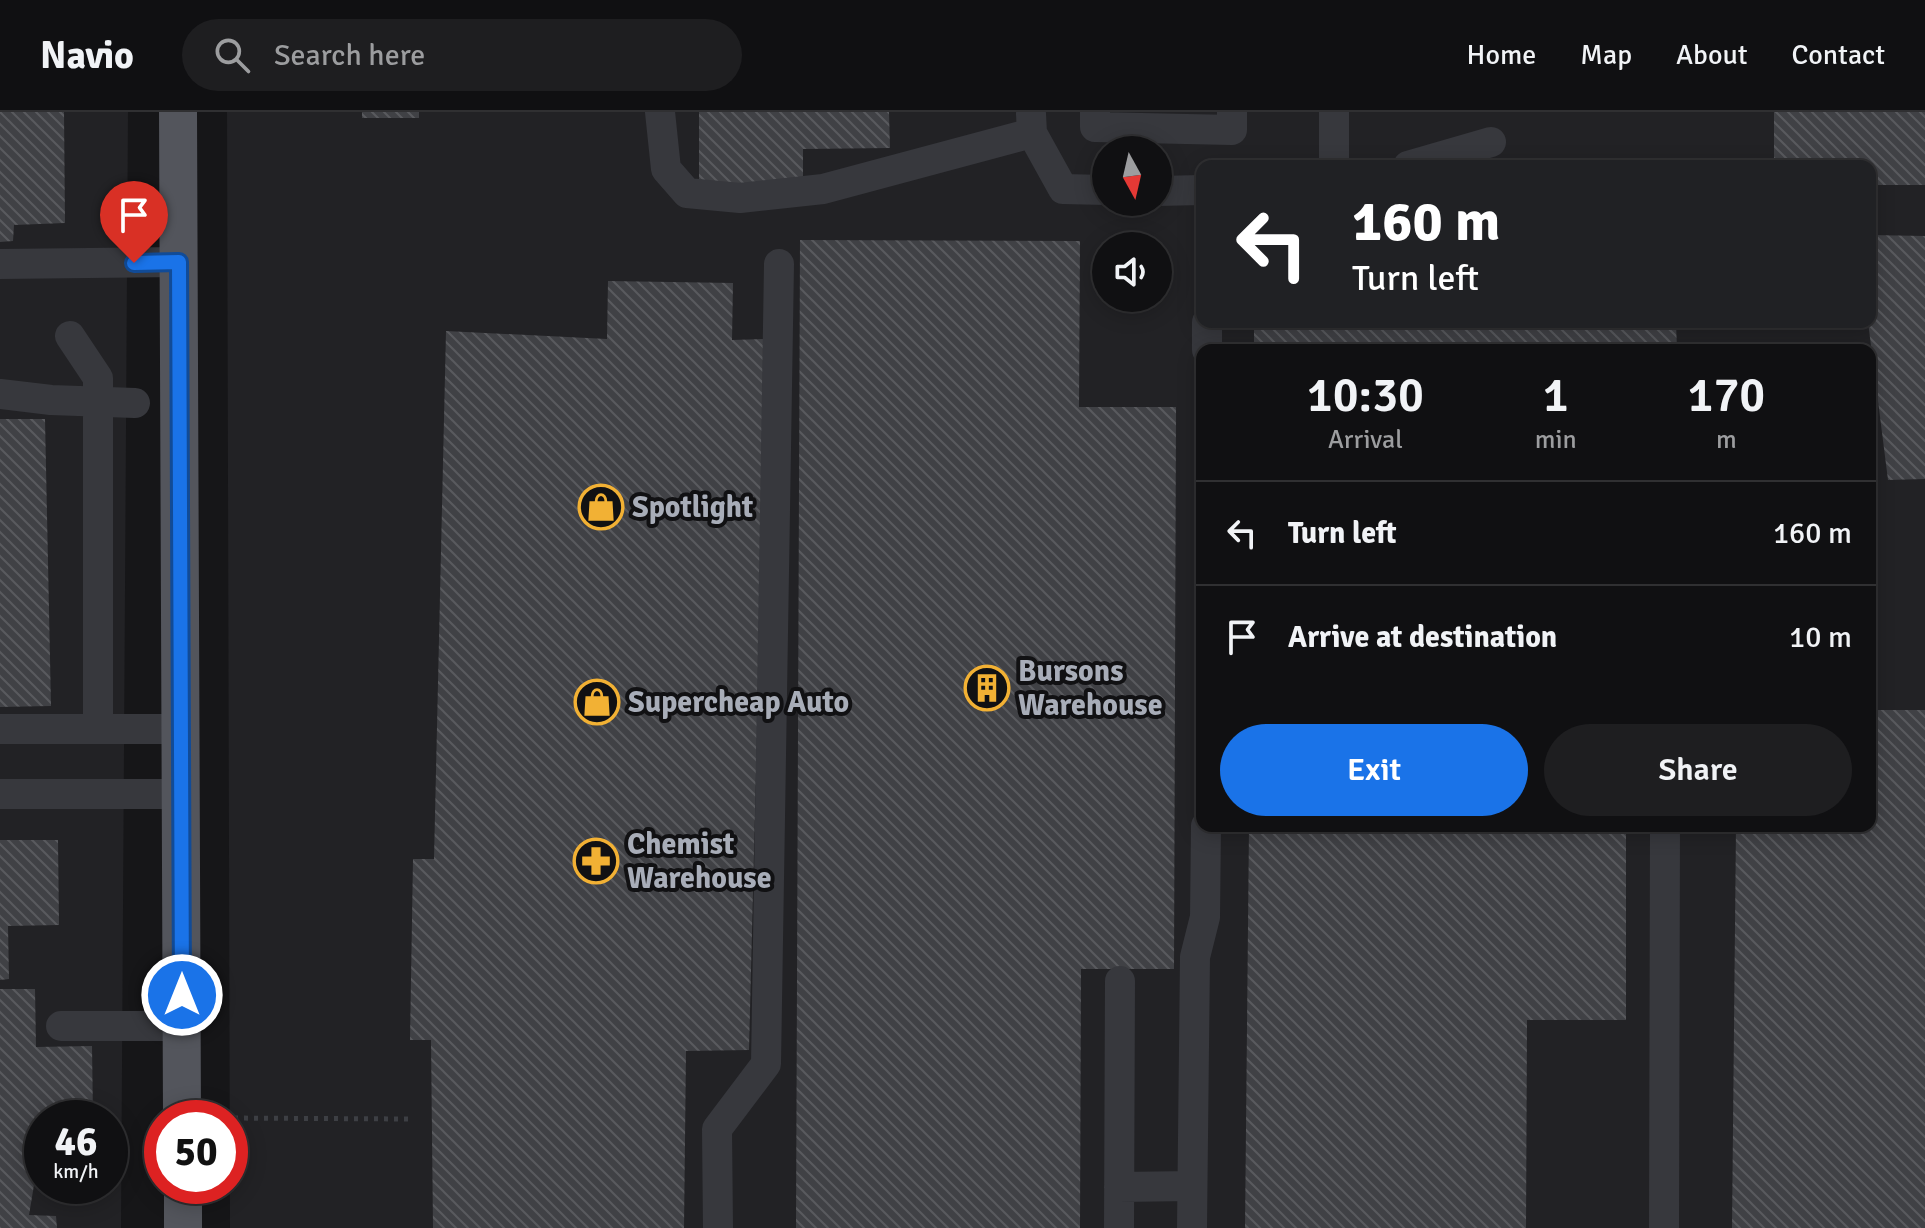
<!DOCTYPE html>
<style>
:root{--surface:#101012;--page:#1e1e20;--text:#f1f3f6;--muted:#9c9d9f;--line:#303032;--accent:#1a73e8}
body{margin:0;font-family:Signika,sans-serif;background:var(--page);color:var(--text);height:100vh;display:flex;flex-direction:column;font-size:30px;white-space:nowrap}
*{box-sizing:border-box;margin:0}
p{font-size:26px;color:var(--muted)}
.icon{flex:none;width:44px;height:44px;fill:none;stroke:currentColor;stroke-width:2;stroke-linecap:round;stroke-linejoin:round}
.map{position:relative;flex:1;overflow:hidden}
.side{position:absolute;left:1196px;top:232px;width:680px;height:488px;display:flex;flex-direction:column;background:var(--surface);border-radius:16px;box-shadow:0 4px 20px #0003,0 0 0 2px var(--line)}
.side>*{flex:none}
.guide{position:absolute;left:1196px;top:48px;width:680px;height:168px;border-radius:16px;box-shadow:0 4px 20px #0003,0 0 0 2px var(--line);background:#202124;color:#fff;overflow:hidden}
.needle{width:52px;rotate:172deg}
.fabs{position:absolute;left:1092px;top:24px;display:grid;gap:16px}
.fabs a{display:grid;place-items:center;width:80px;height:80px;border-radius:50%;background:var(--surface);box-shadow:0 4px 20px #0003,0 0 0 2px var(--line);font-size:40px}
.speed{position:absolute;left:24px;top:988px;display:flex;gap:16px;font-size:40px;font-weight:700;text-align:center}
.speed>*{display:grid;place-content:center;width:104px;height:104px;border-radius:50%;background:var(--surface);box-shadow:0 4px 20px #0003,0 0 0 2px var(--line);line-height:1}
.speed small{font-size:20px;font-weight:400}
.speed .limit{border:12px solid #d22;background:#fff;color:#111}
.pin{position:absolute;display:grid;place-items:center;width:68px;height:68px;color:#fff;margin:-82px -34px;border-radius:50% 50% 50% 0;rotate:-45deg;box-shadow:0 0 8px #0007}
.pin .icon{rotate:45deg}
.me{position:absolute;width:88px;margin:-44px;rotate:0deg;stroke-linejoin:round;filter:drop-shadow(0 0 6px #0008)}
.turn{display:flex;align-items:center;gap:28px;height:168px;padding:0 24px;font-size:36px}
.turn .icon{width:104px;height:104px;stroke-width:2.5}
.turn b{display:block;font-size:56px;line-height:68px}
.eta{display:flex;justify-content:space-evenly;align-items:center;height:136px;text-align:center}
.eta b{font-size:48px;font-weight:600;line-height:56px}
.action{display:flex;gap:16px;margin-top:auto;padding:16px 24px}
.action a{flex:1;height:92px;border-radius:48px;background:var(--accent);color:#fff;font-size:32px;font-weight:600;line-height:92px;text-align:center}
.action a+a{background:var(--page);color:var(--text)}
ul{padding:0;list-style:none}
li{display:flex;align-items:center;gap:24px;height:104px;padding:0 24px;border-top:2px solid var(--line)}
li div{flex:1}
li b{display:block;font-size:30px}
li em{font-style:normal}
header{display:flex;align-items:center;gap:48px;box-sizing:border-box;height:112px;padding:0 40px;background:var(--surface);border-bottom:2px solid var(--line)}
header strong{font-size:38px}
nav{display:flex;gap:44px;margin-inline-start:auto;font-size:28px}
.search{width:560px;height:72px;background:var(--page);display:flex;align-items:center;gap:20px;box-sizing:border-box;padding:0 28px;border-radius:44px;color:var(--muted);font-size:30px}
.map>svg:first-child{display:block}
.built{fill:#222225;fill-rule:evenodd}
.building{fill:url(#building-back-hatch)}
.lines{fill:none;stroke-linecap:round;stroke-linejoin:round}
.path{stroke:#3d3f44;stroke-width:5;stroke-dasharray:4 6;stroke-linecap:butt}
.minor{stroke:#37383d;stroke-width:30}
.major{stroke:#53555c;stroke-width:38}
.route-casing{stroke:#114b97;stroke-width:20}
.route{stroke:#1a73e8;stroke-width:14}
.labels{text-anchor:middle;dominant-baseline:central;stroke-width:8;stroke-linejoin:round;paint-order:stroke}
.poi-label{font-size:30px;font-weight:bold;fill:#a8adb8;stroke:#111113;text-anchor:start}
</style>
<header>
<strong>Navio</strong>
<div class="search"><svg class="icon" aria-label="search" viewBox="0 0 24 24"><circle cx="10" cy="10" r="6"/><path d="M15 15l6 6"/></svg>Search here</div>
<nav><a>Home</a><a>Map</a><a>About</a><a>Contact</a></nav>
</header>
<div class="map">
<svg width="1925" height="1116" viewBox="0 0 1925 1116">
<defs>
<pattern id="building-back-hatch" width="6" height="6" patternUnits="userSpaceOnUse" patternTransform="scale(2)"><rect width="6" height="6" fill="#404145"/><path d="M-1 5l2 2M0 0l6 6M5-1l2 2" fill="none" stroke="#595a5e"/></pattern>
</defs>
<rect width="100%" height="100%" fill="#161618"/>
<path class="built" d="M0,0h128l-7,1116h-121zM42,1006h68v68h-68z
M227,0h1698v1116h-1695zM1106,38h52v52h-52zM1202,54h668v156h-668zM1106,134h52v52h-52zM1202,238h668v476h-668z"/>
<path class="building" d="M0,0h64l1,111 -51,2 -1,16 -13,1z
M362,0h57v6h-57z
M699,0h190l1,36 -87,1v35l-104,1z
M1774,0h151v73h-55v-19h-96z
M1870,123l55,1v243l-37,1 -20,-158h2z
M800,128l280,1 -1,166h97l-2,562h-93l-1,259h-284z
M608,169l125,2 -1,57 35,-1 -18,711 -63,1 -2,177h-251l-2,-188h-21l3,-181h21l12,-528 161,8z
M1254,210h422l1,28h-423z
M0,307h45l6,287 -51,1z
M1870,598h55v518h-193l4,-402h134z
M1249,714h377v194h-99l-1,208h-281z
M0,728h58l1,85 -51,1 1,53 -9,1z
M0,877h35l1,58 56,-1 1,72h-51v31h-2l-11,66 27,1 1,12h-57z"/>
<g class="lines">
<path class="path" d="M224,1006l185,1"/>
<path class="minor" d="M660,0l6,57 21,24 53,5 83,-9 209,-56
M1095,0v15l137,3v-18
M1334,0v54
M1031,2l1,19 31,56 43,1
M1408,54l83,-24
M1158,79l44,-1
M0,152l179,-2
M70,224l28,42v350
M1207,238v-28
M0,282l51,6 84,3
M0,617h181
M0,682h181
M61,914h121
M1119,1075l73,-1
M718,1116l-1,-99 49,-65 13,-800
M1119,1116l1,-247
M1192,1116l3,-271 10,-40 1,-91
M1664,1116l1,-402"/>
<path class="major" d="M178,0l4,1006
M183,1074v42"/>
</g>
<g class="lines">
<g class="route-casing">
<path id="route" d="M134,151l45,-1 3,733"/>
</g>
<use href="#route" class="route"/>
</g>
<defs>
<g id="shop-ring" transform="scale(2.3)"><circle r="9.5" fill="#111113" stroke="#f2b134" stroke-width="1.5"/><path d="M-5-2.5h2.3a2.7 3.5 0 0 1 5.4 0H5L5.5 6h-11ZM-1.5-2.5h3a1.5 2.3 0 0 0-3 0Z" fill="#f2b134"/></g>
<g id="building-ring" transform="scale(2.3)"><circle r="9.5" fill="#111113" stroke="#f2b134" stroke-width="1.5"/><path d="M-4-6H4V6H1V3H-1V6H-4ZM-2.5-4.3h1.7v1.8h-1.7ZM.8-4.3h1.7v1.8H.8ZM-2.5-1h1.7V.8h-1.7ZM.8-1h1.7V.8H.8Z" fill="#f2b134"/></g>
<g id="pharmacy-ring" transform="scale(2.3)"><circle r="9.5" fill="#111113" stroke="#f2b134" stroke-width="1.5"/><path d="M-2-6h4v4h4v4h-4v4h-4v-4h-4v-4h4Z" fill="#f2b134"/></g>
</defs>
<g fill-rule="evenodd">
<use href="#shop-ring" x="601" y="395"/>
<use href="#building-ring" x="987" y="576"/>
<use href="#shop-ring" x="597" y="590"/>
<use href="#pharmacy-ring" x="596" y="749"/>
</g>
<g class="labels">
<g class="poi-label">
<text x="632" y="395">Spotlight</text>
<text x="1018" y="559">Bursons<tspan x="1018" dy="34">Warehouse</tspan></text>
<text x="628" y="590">Supercheap Auto</text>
<text x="627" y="732">Chemist<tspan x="627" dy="34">Warehouse</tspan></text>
</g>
</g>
</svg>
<div class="fabs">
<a><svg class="needle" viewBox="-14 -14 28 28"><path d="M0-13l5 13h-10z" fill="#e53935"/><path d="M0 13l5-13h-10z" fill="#9c9d9f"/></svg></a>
<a><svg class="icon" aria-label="sound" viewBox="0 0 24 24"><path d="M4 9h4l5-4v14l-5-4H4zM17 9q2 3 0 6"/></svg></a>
</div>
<div class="speed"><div>46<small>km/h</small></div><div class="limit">50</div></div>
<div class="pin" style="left:134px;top:151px;background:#d93025"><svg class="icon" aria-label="arrive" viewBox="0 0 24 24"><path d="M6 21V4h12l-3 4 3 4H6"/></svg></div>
<svg class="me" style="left:182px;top:883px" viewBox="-20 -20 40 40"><circle r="17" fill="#1a73e8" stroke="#fff" stroke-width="3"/><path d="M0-11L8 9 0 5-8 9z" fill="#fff"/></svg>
<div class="guide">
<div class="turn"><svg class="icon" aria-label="left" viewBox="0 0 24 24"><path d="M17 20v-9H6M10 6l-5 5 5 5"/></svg><div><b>160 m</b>Turn left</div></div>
</div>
<section class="side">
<div class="eta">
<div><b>10:30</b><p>Arrival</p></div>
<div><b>1</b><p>min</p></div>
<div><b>170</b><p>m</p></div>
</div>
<ul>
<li><svg class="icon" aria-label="left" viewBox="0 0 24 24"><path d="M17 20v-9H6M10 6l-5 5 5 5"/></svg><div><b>Turn left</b></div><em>160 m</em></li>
<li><svg class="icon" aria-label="arrive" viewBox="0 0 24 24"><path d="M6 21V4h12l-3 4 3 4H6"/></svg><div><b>Arrive at destination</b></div><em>10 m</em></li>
</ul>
<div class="action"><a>Exit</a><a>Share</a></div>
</section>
</div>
